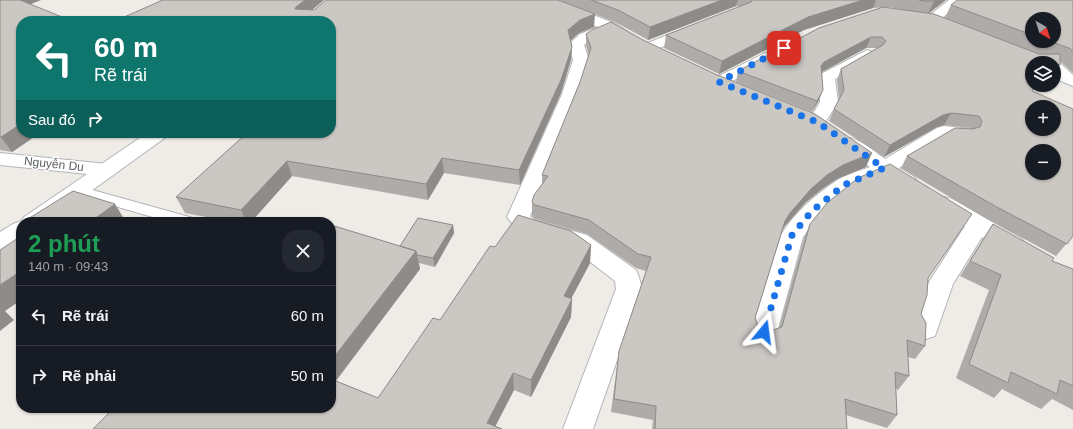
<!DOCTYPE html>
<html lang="vi">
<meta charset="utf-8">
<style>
:root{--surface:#171b24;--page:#242831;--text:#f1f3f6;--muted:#9ea1a6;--line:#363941}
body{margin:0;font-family:Arial,sans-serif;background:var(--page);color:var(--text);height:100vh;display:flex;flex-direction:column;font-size:15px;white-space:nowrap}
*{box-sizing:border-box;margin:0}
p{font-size:13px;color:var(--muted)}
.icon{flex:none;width:22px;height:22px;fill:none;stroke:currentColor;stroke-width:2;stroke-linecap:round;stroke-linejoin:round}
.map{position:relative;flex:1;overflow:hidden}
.side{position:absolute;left:16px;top:217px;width:320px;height:196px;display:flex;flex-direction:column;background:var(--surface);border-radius:16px;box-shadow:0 1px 3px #0004}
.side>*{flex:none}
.top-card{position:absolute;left:16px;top:16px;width:320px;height:122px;border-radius:16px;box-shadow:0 1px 3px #0004;background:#0f766e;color:#fff;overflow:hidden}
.needle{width:26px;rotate:141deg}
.controls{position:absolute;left:1025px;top:12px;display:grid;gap:8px}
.controls a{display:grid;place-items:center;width:36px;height:36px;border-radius:50%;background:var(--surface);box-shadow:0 1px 3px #0004;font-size:20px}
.pin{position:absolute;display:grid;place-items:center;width:34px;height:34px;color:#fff;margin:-17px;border-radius:8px;box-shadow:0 2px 6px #0006}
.me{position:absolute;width:44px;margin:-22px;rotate:16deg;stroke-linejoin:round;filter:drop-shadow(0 0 3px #0008)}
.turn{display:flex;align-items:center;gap:14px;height:84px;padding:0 12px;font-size:18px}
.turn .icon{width:52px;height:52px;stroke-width:2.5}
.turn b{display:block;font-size:28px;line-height:34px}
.then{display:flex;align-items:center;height:38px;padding:0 12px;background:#0003;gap:8px;font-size:15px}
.round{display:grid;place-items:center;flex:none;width:42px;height:42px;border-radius:16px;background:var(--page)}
.overview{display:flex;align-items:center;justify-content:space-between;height:68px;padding:0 12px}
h1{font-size:24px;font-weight:800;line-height:30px;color:#1e9e55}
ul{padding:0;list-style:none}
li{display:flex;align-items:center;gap:12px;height:60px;padding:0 12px;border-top:1px solid var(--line)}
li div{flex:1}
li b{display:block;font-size:15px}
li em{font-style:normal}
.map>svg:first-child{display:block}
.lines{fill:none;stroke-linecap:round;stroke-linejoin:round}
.service-casing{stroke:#b2b5b8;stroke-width:2}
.minor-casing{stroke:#b2b5b8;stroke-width:2}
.tertiary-casing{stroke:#b2b5b8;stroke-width:2}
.service{fill:#fff;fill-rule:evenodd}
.minor{fill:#fff;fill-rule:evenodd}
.tertiary{fill:#fff;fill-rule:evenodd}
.wall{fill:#afaba8;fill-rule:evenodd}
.shaded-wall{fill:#8e8b88}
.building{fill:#cbc7c3;stroke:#8e8b88;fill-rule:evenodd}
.route{stroke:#1a73e8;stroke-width:7;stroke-dasharray:0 12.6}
.labels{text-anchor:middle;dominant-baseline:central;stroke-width:3;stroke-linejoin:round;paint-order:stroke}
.street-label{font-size:12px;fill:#5e6366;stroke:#fff}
</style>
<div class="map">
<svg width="1073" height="429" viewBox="0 0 1073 429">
<rect width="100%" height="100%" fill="#efece7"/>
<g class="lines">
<g class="service-casing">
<path id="service" d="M78,186l115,32 3,4h-26l-97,-28 -2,-3 2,-3z"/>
</g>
<g class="minor-casing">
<path id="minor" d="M536,0h19l61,24 22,15 -2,3 -5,1 -21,-11 -20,8 -6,5 5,15 -11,34 -48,122 4,4 53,15 49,35 3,7 3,12 -49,140h-30l53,-140 -1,-8 -44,-34 -53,-16 -11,-14 55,-123 11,-34 -4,-16 11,-10 18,-7 -60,-24z
M949,0h15l-22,18 16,7 2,3 -2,3h-10l-21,-9 -2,-3z
M692,26l5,1 2,3 -2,3 -45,18h-10l-3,-3 3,-3z
M867,50l5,2 3,3 -3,3 -37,21 3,23 -15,24 -6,1 -6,-1 -3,-4 12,-20 -1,-25 2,-3z
M765,53l5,2 3,3 -3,3 -45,24 -6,2 -6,-2 -2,-3 2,-3z
M1054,61l6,2 13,12v11l-15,-6 -4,-4v-13h-6z
M944,126l28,3 2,4 -2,4 -7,2 -17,-1 -49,30 15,9 3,5 -3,5c-13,3 -20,-4 -31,-11l-32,14 -31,26 -17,21 -26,95 -3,8 -10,3 -10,-3 -3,-8 30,-97c12,-21 34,-40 55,-54 9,-6 23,-10 34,-14l-31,-21 -2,-4 2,-4c16,-4 33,12 46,21l52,-31z
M0,153l107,11 7,2 3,4 -3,4 -7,2 -107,-11z
M944,197l8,2 70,40 4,6 -4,6c-15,4 -27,-7 -40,-14l-29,47 -18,52 -9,3 -9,-3 -4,-8 16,-46 36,-56 -29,-17 -3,-5 3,-5z"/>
</g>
<g class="tertiary-casing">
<path id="tertiary" d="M147,133h21l-2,4 -118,85h-27v18l-13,9 -8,2v-19l13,-8 8,-3 3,-4z"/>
</g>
<use href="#service" class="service"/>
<use href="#minor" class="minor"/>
<use href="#tertiary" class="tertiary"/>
</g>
<path class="wall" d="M0,0h41l-11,4 -9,129h19l-28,19 -12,-2z
M157,0h167l-12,10 282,17 -15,6 -8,7 1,7 -1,13 -10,33 -41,92 -76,-12 -16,27 -136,-24 -41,46h-19l-47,-9 -9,-16 155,-64v-112z
M559,0h387l-17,13 110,41 -94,-36 6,-13 122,-5v73l-13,-12v4l-6,9v-11h-22v28l41,145 -17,20 -69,-37 -86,-51 6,-12 66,-28h-1l-28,-3 -7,2 -53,30 -55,-36 5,-12 5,-10 -2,-19 4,-11 37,-21h-12l-44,24 1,18 -5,12 -6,10 -76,-30 2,-11 167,-61 -16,-3 -16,1 -69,22 -85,44 -55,-26 2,-13 76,-29h-6l-88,34 -31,-17zM1032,19l22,22h-22z
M586,34l280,133 -29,12 -15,10 -17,14 -21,24 -2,4 -27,87 4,10 11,3 9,-3 25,-90 6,-14 118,54 -7,36 4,32 -10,13 -7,-2 1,19 -11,14 -2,-1 1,26 -10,13 -41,-13 1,14h-195l1,-9 -42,-8 8,-61 27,-80 -10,-3 -49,-34 -52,-15 -3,-3v-14l10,-18v-9l38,-93 9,-26 -3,-10z
M518,215l53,16 20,14 -1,18 -19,36h1l-1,18 -40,80 -17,-7 -19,36 7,3h-409l15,-15 -6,-6h229v-183l69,21 18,-28 35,7 1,8 -19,34 -16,-4 1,6 -84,112 42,17 55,-80 7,2 50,-74 5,1z
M31,217l95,5h-91z
M993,224l59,37 21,8v141l-21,-11 -11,10 -39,-20 -8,9 -38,-20 33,-88 -29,-14 23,-37z"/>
<path class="shaded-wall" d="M13,0h28l-23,9z
M305,0h19l-25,20 -4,-11 1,-2z
M722,0h16l-2,6 -88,34 2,-13z
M863,0h13l-3,8 -69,22 -85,44 3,-13 86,-44z
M936,0h10l-18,14 6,-13z
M595,14l-1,13 -15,6 -11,10v-13l12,-10z
M871,37l-5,11 -46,25 1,-7 3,-4z
M572,47l-1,13 -10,33 -41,92 -1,-15z
M823,90l-5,12 -6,10 5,-11z
M951,113l-7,12 -7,2 -53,30 6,-12 53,-30z
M21,124v9h19l-28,19 -11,-15z
M100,133h17l-14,5z
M872,153l-6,14 -29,12 -15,10 -17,14 -21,24 -4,8 5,-14 5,-8 21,-24 16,-14 16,-10z
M442,158l2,15 -16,27 -2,-16z
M287,161l5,15 -41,46h-4l-6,-12z
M115,204l11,18h-36z
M453,225l1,8 -19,34 -2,-9z
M591,245l-1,18 -27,51 1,-18z
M416,251l4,18 -89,118v-26z
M21,271v29l-16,11 9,9 -14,11v-46z
M572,299l-1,18 -40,80v-17z
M513,373l1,17 -20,39 -7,-6z"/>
<path class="building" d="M0,0h20l52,21h-51v103l-20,13h-1z
M163,0h142l-9,7 -1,2 19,1 12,-10h232l37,14 -15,6 -12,10 4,17 -11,33 -42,90 -77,-12 -16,26 -139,-23 -46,49 -65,-13 71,-64h84v-112h-216z
M591,0h131l-72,27 -32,-17z
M752,0h111l-55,17 -86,44 -56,-26 85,-33z
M919,0h17l-2,1h-10z
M957,0h116v51l-4,-3 -20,-7h5v-22h-22v16l-81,-30z
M883,7l51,7 105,40h21v11l-15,-5 -1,3h-12v22h3l-3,6 41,18v127l-6,8 -72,-38 -88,-50 48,-28 17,1 8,-2 2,-6 -3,-5 -28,-3 -8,2 -53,30 -56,-36 10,-19 -3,-21 42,-24 3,-4 -4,-4h-11l-47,25 -3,4 2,24 -6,11 -79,-30 81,-43zM1032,107h22v22h-22zM1032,151h22v22h-22z
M611,22l32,18 72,34 100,40 57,39 -29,12 -16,10 -16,14 -21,24 -5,8 -30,97 4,10 11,3 12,-4 28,-103 17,-21 31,-25 32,-14 82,50 -44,64 -1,17 -6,19 5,9 -1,23 -18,-6 2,36 -14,-4 2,43 -52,-16 2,30h-192l1,-23 -42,-7 5,-48 32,-94 -13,-3 -49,-34 -54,-15 -3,-3 2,-7 14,-19 -6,-1 38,-93 11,-34 -5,-14 6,-4z
M73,191l42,13 -25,18h-48l1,-1 -12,-4z
M518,215l53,16 20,14 -27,51 8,3 -41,81 -18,-7 -26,50 15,6h-409l20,-20 -3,-1h221v-29l47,19 55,-80 7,2 50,-74 5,1z
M418,218l35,7 -20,33 -16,-3 -1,-4 -16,-5z
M309,219l11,3h-14z
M993,224l61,34 -2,3 21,8v117l-13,-6 -3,14 -46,-22 -3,11 -39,-19 32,-89 -31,-14z
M331,225l85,26 -85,110z
M21,236v35l-21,14v-35z"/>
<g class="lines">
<path class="route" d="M764,332l28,-97 20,-24 32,-26 40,-17 -67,-46 -98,-40 65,-34"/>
</g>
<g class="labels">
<g class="street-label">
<text transform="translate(54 164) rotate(6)">Nguyễn Du</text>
</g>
</g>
</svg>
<div class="controls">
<a><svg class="needle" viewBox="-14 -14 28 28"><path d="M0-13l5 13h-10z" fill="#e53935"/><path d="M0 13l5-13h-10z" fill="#9ea1a6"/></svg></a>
<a><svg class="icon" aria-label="layers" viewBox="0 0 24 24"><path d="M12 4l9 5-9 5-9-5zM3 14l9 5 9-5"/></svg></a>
<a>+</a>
<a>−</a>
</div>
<div class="pin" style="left:784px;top:48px;background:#d93025"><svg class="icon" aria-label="arrive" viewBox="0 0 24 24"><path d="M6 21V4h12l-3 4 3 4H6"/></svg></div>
<svg class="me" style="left:764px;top:332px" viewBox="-20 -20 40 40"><path d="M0-17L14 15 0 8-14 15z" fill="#1a73e8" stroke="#fff" stroke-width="4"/></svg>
<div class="top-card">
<div class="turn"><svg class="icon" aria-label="left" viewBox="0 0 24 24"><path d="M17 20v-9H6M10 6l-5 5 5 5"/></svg><div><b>60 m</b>Rẽ trái</div></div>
<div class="then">Sau đó<svg class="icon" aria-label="right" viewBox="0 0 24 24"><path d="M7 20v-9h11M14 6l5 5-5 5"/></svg></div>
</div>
<section class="side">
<div class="overview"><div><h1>2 phút</h1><p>140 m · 09:43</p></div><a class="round"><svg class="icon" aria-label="close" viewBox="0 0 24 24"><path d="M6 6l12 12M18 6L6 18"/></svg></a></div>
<ul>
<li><svg class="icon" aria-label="left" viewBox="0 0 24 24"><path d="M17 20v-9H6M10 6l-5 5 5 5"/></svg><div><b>Rẽ trái</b></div><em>60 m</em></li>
<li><svg class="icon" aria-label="right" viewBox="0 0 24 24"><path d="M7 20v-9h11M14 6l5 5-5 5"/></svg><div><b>Rẽ phải</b></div><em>50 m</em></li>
</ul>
</section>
</div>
